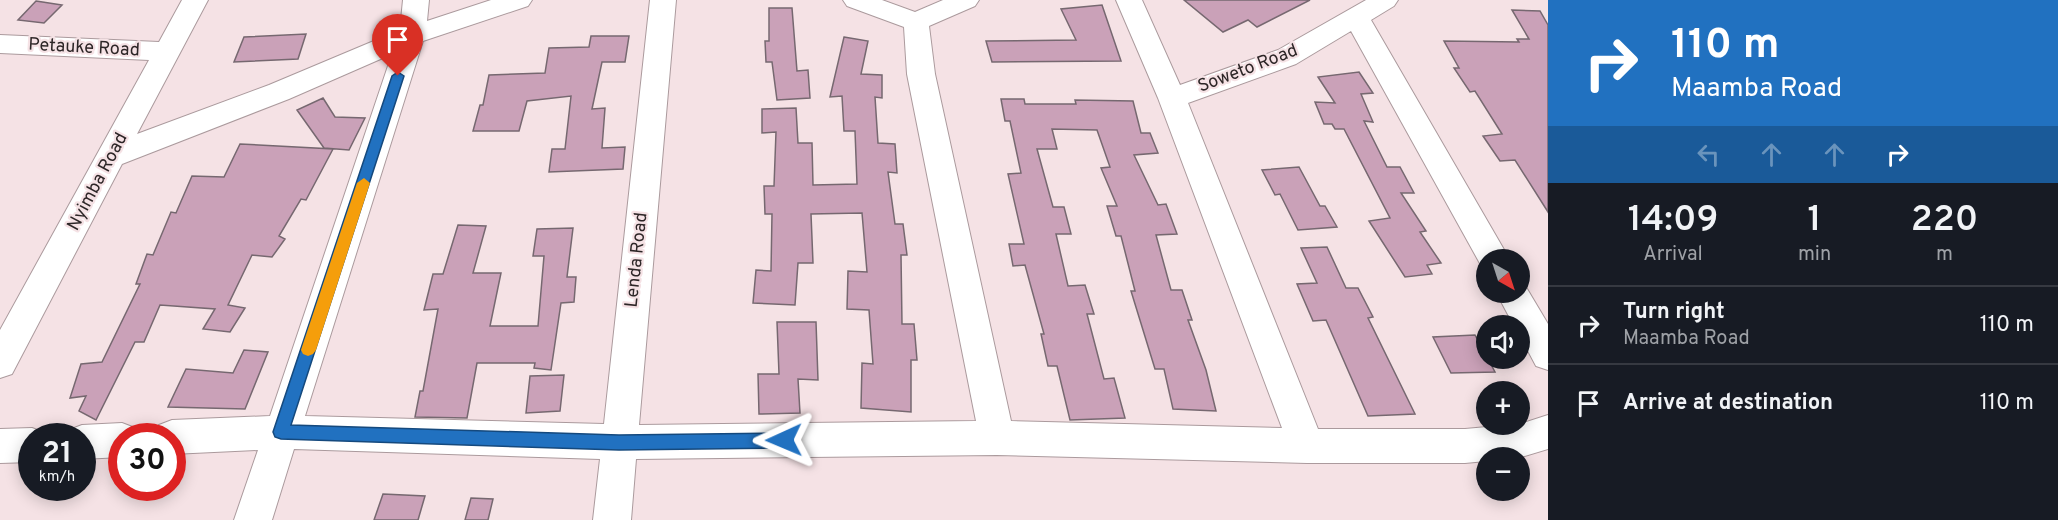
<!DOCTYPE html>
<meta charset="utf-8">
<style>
:root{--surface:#171b24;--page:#242831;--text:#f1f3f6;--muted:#9ea1a6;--line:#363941}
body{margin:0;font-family:Overpass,sans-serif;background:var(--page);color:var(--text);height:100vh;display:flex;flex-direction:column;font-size:22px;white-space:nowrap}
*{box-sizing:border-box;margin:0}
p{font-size:20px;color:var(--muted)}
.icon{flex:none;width:33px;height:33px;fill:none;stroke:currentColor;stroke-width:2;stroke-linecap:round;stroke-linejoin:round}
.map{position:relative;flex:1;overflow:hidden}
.panel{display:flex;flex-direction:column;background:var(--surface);width:510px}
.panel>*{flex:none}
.hud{background:#2171c0;color:#fff;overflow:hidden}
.needle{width:39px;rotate:141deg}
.tools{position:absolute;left:1476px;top:249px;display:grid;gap:12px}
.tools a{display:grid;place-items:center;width:54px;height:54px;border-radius:50%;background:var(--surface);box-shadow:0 3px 15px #0003;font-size:30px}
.speed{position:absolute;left:18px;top:423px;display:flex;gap:12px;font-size:30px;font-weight:700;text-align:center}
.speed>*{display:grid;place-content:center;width:78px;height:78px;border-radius:50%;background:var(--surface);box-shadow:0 3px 15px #0003;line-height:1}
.speed small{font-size:15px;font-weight:400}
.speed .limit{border:9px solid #d22;background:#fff;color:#111}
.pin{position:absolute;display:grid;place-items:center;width:51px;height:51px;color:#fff;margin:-62px -26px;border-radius:50% 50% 50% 0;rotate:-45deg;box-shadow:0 0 6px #0007}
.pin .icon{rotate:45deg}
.me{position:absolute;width:66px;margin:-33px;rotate:269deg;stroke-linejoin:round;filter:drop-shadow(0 0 4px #0008)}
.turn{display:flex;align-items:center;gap:21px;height:126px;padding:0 24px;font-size:27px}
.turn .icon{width:78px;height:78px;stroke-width:2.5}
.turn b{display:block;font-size:42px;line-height:51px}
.lanes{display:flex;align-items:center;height:57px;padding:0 24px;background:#0003;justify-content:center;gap:30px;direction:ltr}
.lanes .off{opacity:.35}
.eta{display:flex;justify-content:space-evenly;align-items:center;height:102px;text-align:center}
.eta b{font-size:36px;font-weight:600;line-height:42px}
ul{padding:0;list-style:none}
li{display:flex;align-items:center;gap:18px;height:78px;padding:0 24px;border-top:2px solid var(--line)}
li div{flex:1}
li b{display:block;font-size:22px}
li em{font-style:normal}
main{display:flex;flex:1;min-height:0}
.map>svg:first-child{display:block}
.building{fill:#caa1b8;stroke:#766870;stroke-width:1.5}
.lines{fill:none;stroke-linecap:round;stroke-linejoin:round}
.minor-casing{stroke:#ab9a9d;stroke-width:2}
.minor{fill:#fff;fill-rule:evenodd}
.route{fill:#2171c0;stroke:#15497d;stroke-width:1.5}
.slow{fill:#f59e0b}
.labels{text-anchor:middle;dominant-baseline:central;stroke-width:4.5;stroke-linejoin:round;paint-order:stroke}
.street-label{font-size:18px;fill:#2d2627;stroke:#f5e2e5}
</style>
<main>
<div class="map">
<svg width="1548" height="520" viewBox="0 0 1548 520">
<rect width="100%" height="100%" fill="#f5e2e5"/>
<path class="building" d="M1184,0h126l-53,27 -9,-7 -25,12z
M36,1l26,4 -18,18 -26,-3z
M1102,5l19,56 -129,1 -6,-21 90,-1 -15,-31z
M769,8h23l5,63 11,-1 2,28 -33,2 -5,-38h-6l-1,-21h4z
M1512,10l28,1 8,14v187l-33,-52 -15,1 -17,-25 19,-2 -27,-43 -5,1 -16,-24h5l-15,-27 75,1 -2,-3h12z
M306,34l-8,25 -64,3 10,-25z
M591,36h38l-4,26h-23l-10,47 13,-1 -3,40 23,-1 -2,22 -74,3 3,-23h13l6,-53 -44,5 -8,30h-46l7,-26h3l6,-30 56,-2 4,-25 40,-1z
M844,37l24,4 -7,33 21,1v23l-7,-1 3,46 17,1 2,29 -9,-1 7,52h8l4,31h-6l1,69h12l3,36h-6v52l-50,-4 1,-45 11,1 -4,-54 -22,-1 1,-38 19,1 -5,-59 -51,1 2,49h-15l-3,42 -42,-2 3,-33 15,1 1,-57h-7l-1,-28h10l2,-54 -14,1v-24l34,-1 2,35h14l1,42 44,-1 -2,-53h-11l-2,-35 -12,1z
M1359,72l14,21 -12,1 12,28 -9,-1 23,46h13l14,26h-13l25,38 -6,1 21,31 -14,2 5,9 -27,3 -36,-56 21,-3 -46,-89h-9l-3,-5h-8l-9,-22 20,1 -17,-26z
M323,98l12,19 30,1 -16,32 -25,-2 -27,-38z
M1001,99h23l1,5h51l-1,-4 58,1 8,32h9l8,20 -24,2 24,50 8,-1 11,30 -21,1 15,55h11l10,30h-4l18,50 10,41 -43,-2 -9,-40h-9l-24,-78h4l-14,-55h-5l-9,-30h10l-16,-38 9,-1 -13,-37 -45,-1 5,20h-20l16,58h11l7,27h-15l12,52 17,-1 9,29h-7l17,65 10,-1 11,40 -55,2 -13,-54h-9l-7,-32h3l-19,-69 -12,1 -4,-22h15l-16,-70 13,-1 -11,-52h-5z
M240,144l93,5 -27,51 -5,-1 -22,37 6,3 -13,18 -20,-2 -24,50 17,3 -15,24 -27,-3 12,-20 -55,-4 -16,37h-9l-39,78 -17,-9 7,-15 -16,2 11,-34 21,-2 38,-78h-4l11,-30 6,1 18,-43 5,1 16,-37 32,1z
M1299,167l21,39h5l12,21 -39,3 -18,-36 -5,1 -13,-25z
M458,225l28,1 -13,47h28l-11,53h48l6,-70h-11l4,-27 36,-1 -6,49h9l-2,25 -13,1 -10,67 -17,-2 1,-5h-58l-10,55 -52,-1 5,-26h3l15,-82 -14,1 9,-36h10z
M1327,247l19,41h12l15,29 -5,1 47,96 -47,2 -42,-96 -13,1 -16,-37 20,-1 -16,-35z
M777,322h39l2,58 -20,-1 2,34 -41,1 -1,-40h21z
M1475,335l20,37 -44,1 -18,-36z
M244,350l24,2 -23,57 -77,-2 18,-38 47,4z
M564,375l-4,36 -34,2 4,-37z
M383,494l42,2 -7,24h-44z
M471,498l22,1 -5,21h-23z"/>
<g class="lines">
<g class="minor-casing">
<path id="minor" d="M182,0h26l-71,134 132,-49 131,-55 3,-30h26l-2,21 64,-21h41l-4,6 -105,35 -118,375 299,8 46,-424h26l-37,425 337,-4 -69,-347 -3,-47 -57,-21 -4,-6h39l33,12 28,-12h36l-4,6 -46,20 6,48 76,347 271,7 -124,-330 -42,-98h26l38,85 98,-35 88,-50h32l-4,6 -23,14 139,240h-24v11l-3,-2 -132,-238 -55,33 -108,39 130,326h147l55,-5 28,-9v34l-30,9h-32v3l-21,2h-158l-310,-8 -361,4 -5,61h-38l7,-61 -306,-10 -22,71h-38l24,-70 -86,4v-18h-18l5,-11 13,-5 98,-4 122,-362 -103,45 -167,65 -110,210 -12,4v-48l149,-270 -149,-7v-18l159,7z
M1520,281l3,1 25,42v46l-12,-4 -16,-30v-10h-6l-18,-34h24z
M122,423l13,5 3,8h-16v21l-40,2v-23h-16l3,-6 13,-5z
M32,428l13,5 1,3h-14v26l-32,1v-34z"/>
</g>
<use href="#minor" class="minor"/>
</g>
<path class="route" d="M398,72l6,4 -113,349 328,10 165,-2 6,2 2,5 -2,6 -6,2 -165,2 -338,-11 -6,-2 -2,-5 119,-356z"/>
<path class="slow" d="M364,178l6,5 -54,167 -3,4 -5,2 -5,-2 -2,-4 56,-167z"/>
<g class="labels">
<g class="street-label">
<text transform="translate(84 48) rotate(3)">Petauke Road</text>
<text transform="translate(1248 69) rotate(-21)">Soweto Road</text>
<text transform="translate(98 182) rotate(-62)">Nyimba Road</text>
<text transform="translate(637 260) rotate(-84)">Lenda Road</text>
</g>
</g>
</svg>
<div class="tools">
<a><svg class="needle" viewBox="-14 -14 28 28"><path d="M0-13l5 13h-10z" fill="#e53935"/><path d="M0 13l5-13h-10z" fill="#9ea1a6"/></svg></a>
<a><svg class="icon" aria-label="sound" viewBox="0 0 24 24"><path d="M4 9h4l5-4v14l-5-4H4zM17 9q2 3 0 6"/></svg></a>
<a>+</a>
<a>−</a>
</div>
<div class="speed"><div>21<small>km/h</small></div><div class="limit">30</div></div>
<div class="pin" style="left:398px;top:76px;background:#d93025"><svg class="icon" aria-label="arrive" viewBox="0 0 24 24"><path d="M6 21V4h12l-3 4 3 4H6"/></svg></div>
<svg class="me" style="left:784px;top:440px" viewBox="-20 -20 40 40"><path d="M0-17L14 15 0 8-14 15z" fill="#2171c0" stroke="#fff" stroke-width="4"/></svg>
</div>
<section class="panel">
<div class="hud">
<div class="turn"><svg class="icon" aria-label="right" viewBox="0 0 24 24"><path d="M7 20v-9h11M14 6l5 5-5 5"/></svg><div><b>110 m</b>Maamba Road</div></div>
<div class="lanes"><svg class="icon off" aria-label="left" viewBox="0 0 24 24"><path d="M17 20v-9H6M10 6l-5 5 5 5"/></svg><svg class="icon off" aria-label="ahead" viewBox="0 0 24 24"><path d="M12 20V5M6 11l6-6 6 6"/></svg><svg class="icon off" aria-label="ahead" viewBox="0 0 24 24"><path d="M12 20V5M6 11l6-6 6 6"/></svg><svg class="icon" aria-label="right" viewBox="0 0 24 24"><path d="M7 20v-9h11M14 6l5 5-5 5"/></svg></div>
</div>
<div class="eta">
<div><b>14:09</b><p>Arrival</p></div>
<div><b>1</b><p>min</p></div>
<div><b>220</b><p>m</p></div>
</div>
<ul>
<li><svg class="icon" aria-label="right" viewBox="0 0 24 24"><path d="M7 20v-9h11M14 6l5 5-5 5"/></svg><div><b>Turn right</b><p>Maamba Road</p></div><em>110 m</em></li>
<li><svg class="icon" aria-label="arrive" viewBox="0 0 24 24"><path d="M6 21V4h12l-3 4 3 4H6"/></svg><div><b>Arrive at destination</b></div><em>110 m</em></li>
</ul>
</section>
</main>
